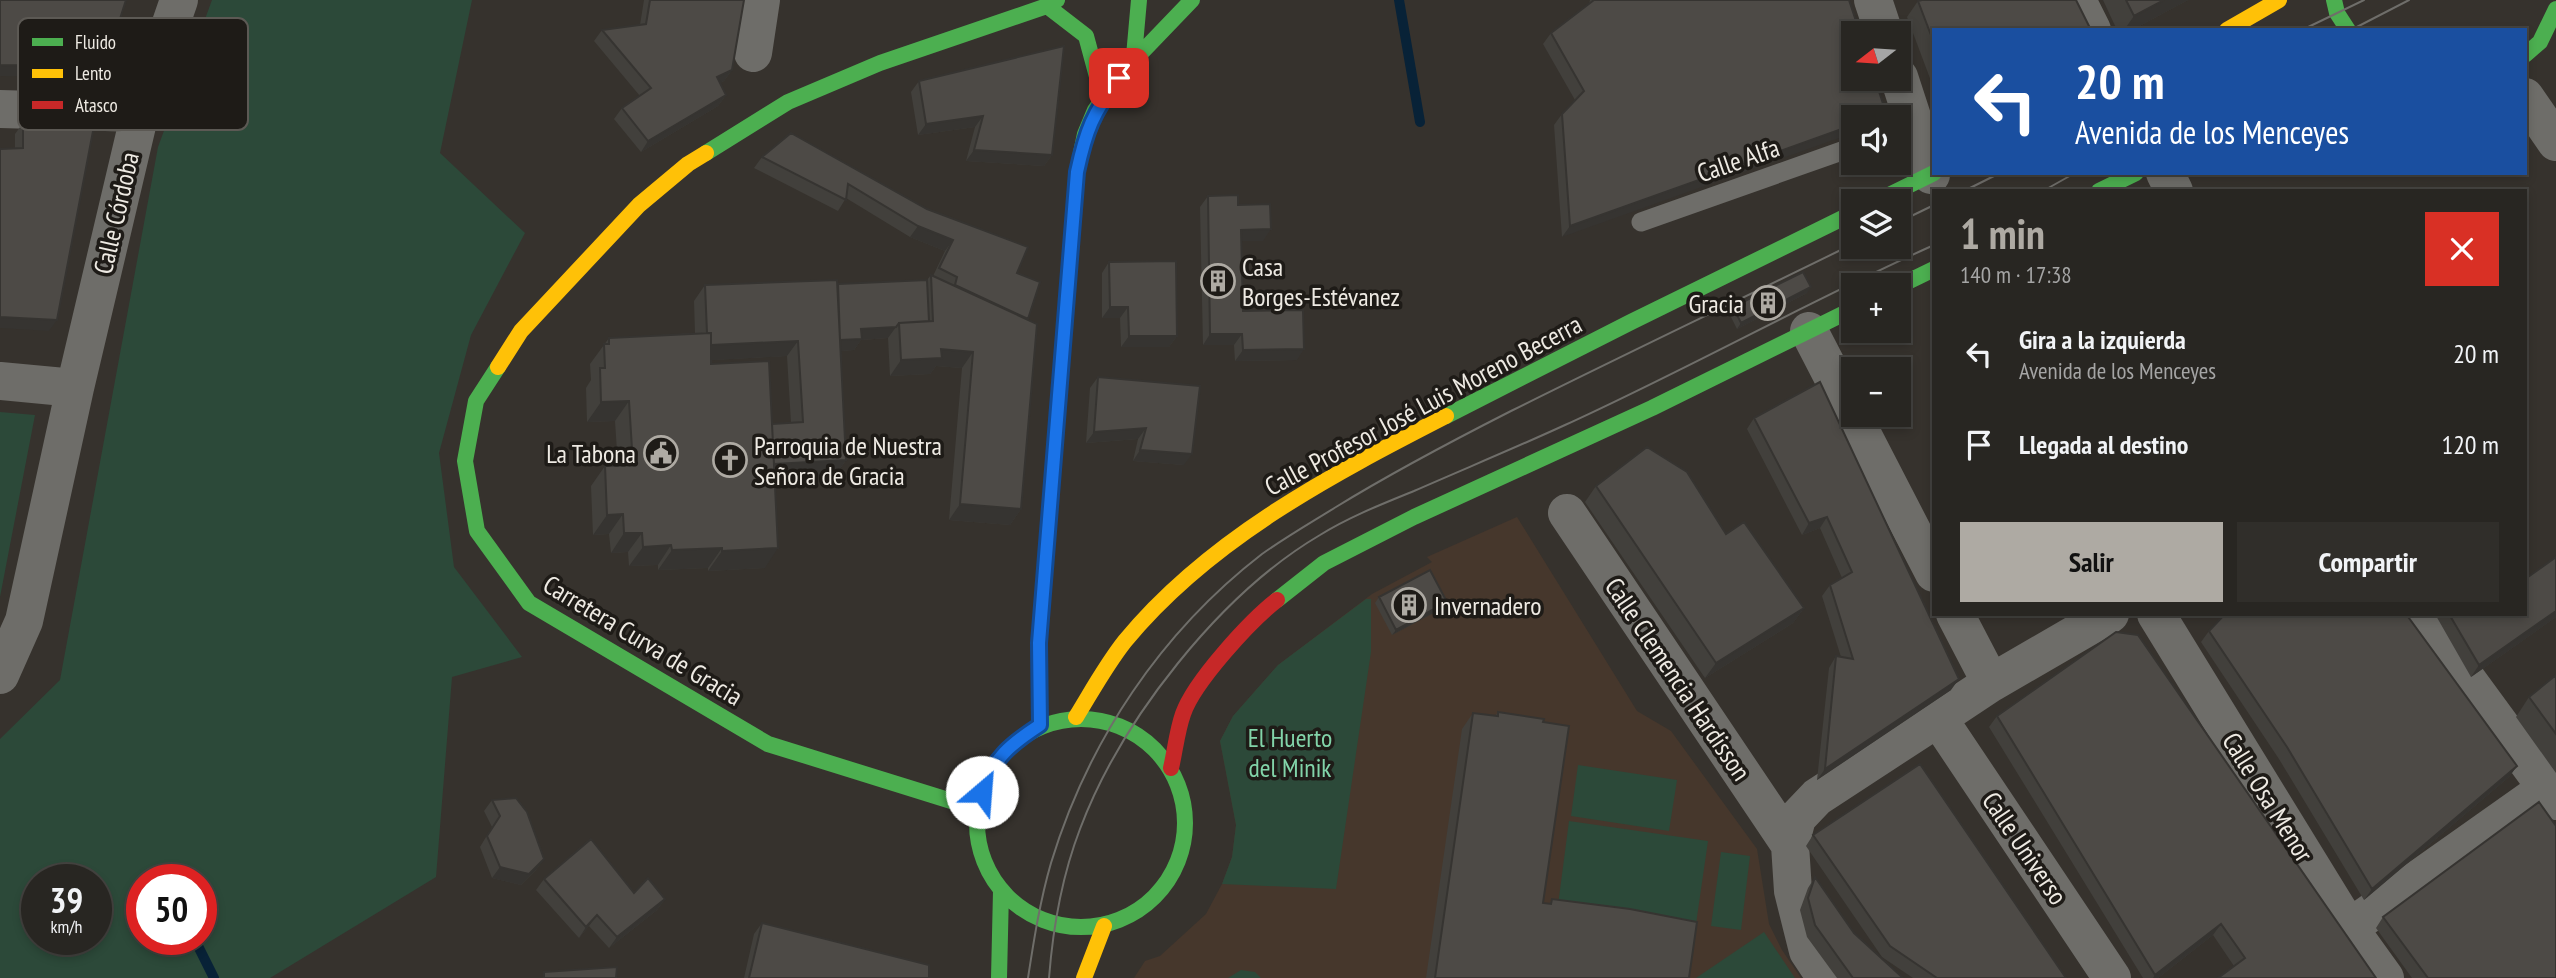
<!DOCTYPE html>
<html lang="es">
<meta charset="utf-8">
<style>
:root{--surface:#282622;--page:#302e2a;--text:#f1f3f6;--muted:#a5a5a5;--line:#444340;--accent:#aeaaa3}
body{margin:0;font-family:"PT Sans Narrow",sans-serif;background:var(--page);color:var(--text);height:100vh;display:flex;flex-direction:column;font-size:26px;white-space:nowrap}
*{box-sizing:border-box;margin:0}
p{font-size:23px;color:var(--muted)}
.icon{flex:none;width:38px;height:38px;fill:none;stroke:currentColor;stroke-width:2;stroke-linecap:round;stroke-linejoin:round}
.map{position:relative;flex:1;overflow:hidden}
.drawer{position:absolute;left:1932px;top:189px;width:595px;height:427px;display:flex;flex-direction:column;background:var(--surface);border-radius:0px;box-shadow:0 4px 10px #0003,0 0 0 2px var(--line)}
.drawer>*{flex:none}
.guide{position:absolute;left:1932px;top:28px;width:595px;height:147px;border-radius:0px;box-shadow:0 4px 10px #0003,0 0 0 2px var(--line);background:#1a4fa0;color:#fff;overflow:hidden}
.needle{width:46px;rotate:253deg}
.fabs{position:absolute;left:1841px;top:21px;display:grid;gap:14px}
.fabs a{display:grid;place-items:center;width:70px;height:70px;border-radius:0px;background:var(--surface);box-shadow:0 4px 10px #0003,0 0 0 2px var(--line);font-size:35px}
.speed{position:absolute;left:21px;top:864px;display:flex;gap:14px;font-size:35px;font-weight:700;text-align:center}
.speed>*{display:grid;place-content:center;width:91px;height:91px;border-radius:50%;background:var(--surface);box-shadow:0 4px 10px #0003,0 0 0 2px var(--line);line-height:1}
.speed small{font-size:18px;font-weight:400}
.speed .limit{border:10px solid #d22;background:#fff;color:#111}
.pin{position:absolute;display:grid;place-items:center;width:60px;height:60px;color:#fff;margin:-30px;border-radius:14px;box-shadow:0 4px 10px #0006}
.me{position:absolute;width:77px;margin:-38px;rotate:27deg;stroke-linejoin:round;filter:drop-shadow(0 0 5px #0008)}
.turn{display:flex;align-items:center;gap:24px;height:147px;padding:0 28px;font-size:32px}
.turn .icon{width:91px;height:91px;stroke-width:2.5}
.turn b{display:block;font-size:49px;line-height:60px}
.round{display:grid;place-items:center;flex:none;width:74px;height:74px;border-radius:0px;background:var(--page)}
.head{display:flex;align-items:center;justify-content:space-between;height:119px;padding:0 28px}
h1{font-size:42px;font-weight:700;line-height:52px;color:var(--accent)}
.cta{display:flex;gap:14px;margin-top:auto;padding:14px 28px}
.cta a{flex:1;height:80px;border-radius:0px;background:var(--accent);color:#111;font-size:28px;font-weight:700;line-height:80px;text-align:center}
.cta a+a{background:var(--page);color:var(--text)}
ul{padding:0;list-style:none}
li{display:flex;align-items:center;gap:21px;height:91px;padding:0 28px}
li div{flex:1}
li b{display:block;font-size:26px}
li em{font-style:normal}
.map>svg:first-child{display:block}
.education{fill:#46372c}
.green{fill:#2c4939;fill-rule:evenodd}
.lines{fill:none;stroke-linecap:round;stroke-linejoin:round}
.stream{stroke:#082237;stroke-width:10}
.lane{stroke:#6e6d69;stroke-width:19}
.street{stroke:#6e6d69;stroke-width:38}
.fast{stroke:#4caf50;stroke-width:16}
.slow{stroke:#ffc107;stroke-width:16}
.jam{stroke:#c62828;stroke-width:16}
.tram{stroke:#6f6e6a;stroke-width:2}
.wall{fill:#42403c;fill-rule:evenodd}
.shaded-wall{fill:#363431}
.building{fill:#4d4a46;stroke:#363431;stroke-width:2}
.route-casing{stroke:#114b97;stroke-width:18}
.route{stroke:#1a73e8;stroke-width:12}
.labels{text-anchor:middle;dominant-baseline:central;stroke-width:7;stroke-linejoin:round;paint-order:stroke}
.street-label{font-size:26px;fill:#eeeae3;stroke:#1e1b17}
.poi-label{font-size:26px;fill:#eeeae3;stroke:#1e1b17;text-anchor:start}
.park-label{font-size:26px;fill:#82d4a9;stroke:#1e1b17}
.key{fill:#1e1b17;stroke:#5c5954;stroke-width:2}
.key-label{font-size:19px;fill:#eeeae3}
</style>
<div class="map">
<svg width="2556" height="978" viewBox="0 0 2556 978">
<rect width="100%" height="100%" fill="#36322d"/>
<path class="education" d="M1517,517l120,194 34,20 86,118 12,75 13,26 19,28h-667l11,-17 15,-5 46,-42 16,-30 10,-27 4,-32 -16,-84 13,-25 45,-51 94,-71 60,-32 -5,-5z"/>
<path class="green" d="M212,0h260l-32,153 85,80 -54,102 -32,118 15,114 68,90 -70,20 -16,200 -166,101h-270v-239l60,-59 98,-533zM37,880h59v60h-59zM142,880h59v60h-59z
M0,412l35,3 -35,182z
M1366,599h5v53l-35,237 -114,-5 10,-27 4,-32 -16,-84 13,-25 45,-51z
M1578,765l99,15 -8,51 -98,-15z
M1569,821l139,20 -12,83 -138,-19z
M1721,852l29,4 -9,74 -30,-4z
M1764,932l31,46h-99z
M1241,970l14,2 6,6h-33z"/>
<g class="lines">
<path class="stream" d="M1399,0l21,122
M195,940l19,38"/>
<path class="lane" d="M1641,222l212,-75"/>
<path class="street" d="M1873,0l11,33
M2077,0l15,30
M753,53l8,-53
M1899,77l32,98
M2525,97l31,45
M0,109l140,4
M2165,173l9,18
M1809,331l125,242
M0,381l75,7
M1567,513l223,332
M1955,614l36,69
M2156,614l193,314 36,50
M2419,614l137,187
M0,675l24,-54 51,-233 65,-275 39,-113
M1938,718l174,260
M2349,928l198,-140
M1826,978l-18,-27 -15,-60 -3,-46 7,-27 20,-21 121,-79 53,-35 119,-69"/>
<path class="fast" d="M2334,0l3,13 11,17
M1047,6l39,30 17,63
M2525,55l15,-13 16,-33
M1134,56l5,-56
M706,153l82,-51 92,-39 167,-57 10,-6
M2099,191l37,-18
M1877,201l57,-28
M1899,286l35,-17
M498,367l-22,34 -11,60 12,70 52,72 239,141 209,65
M1059,395l18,-223 8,-38 10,-24 24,-34 73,-76
M1446,416l185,-94 222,-109
M1277,600l47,-37 90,-46 238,-109 201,-99
M977 823a104 104 0 1 1 208 0a104 104 0 1 1-208 0Z
M999,978l2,-87"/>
<path class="slow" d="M2227,30l52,-30
M498,367l23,-36 118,-126 49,-41 18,-11
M1076,717c16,-26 30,-52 49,-76 84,-102 206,-166 321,-225
M1040,725l-1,-82 20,-248
M1084,978l20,-52"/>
<path class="jam" d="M1171,768c4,-17 6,-37 12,-54 11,-32 67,-93 94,-114"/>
<path class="tram" d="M2302,30l62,-30
M2351,30l58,-30
M1964,191l36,-18
M2043,191l32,-18
M1899,222l35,-17
M1028,978c6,-39 12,-77 23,-115 37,-122 110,-231 211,-309 24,-17 50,-32 74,-47 57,-35 116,-66 175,-96 114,-57 228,-111 342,-167
M1049,978c4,-51 13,-102 31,-149 41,-109 140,-235 240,-294 29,-18 62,-31 94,-44 50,-22 101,-43 151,-66 125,-57 244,-124 369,-180"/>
</g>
<path class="wall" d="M644,0h100l-12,70 -8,11 -4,2 6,12 -8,11 -77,46 -27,-33 8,-11 18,-12 -46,-55 8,-11 38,-5z
M1590,0h259l-287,237 -8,-112 8,-11 13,-14 -32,-56 8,-11 38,-29z
M2103,0h85l-56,30h-15z
M1918,1l16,29v59l-27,-72z
M919,81l133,74 -8,11 -78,-5 9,-34 -57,8 -7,-43z
M23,123l26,208 -34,-183v-14z
M791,133l226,140 11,47 -7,189 -11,16 -61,-5 13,-152 -26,-2 -6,8 -40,2 -2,-38 -27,2 -7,10 -13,1 5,109 -11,16 -60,3 -10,89 -57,3v-3l-50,2v-5l-29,1 -1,-14 -17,1 -2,-19 -16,1 -2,-49 14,-20h13l-3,-45 -28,1 -1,-34 5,-8 -1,-16 19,-26 86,-5 -1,-32 11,-16 133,-1 89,-4 4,-5 2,1 12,-25 -35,-14 -64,-39 -8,13 -84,-43 8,-11zM787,356l4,67 -19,1 -61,-60v-4z
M1208,196l30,9 25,36h-21l1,70 54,49 -62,1 -1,-16h-31l-3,-138z
M1109,262l68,74 -8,11h-48l-1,-29h-18v-45z
M1807,293l-70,36 -8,-16 4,-6z
M1098,377l86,88 -51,-4 5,-22 -52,4 4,-55z
M1820,382l131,308 -134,90 12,-112 7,-12 5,1 -19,-61 8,-11 12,-7 -22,-50 -18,7 -55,-106 7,-11z
M1596,486l130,48 78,74 -11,15 -88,55 -120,-176z
M2556,557v60l-85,60 -36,-63h90v-40l3,3z
M1379,597l64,11 -51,27 -17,-32z
M2209,631l308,135 -8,11 -145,123 -85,-141 -78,-117z
M2556,675v98l-40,-56 13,-20z
M1498,712l45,10v181l6,1 3,-5 137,79h-263l36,-249 11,-16 22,3z
M1997,716l379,262 -142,-12 -21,-31 -55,43h-15l-154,-251z
M492,800l52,59 -8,11 -15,15 -29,-7 -12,-31 12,-20 -8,-16z
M1813,835l253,143h-153l-31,-21 -76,-111z
M1815,877l39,56 49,45h-66l-30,-41 -7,-27 8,-22z
M544,879l90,14 31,6 -8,11 -48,38 -20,-22 -10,12 -43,-48z
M2383,917l173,61h-144l-36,-50z
M762,923l167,55h-185l10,-44z"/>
<path class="shaded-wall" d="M2164,0h24l-56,30h-8l10,-14z
M0,65l105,1 -8,12 -97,-2z
M732,70l-8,11 -15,7 8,-11z
M726,95l-8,11 -77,46 7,-11z
M983,116l-8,11 -57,8 8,-11z
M1853,125v8l-291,104 8,-11z
M974,150l78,5 -8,11 -78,-5z
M918,226l35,14 -8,11 -35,-14z
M1271,229l-8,12h-29l7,-11z
M1811,287l-4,6 -70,36 4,-6z
M1110,307h18l-8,11h-18z
M0,317l57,3 -8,11 -49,-3z
M896,327l-8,11 -27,2 -7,10 -25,2 7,-11 25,-12z
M1210,334h32l-8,11h-31z
M1129,336h48l-8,11h-48z
M798,341l-11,15 -90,5 11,-16z
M941,349l32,3 -11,16 -26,-2 -6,8 -40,2 11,-16z
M1304,349l-7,11 -62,1 8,-11z
M629,401l-14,20 -28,1 14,-20z
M1146,428l-8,11 -52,4 8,-11z
M1140,450l52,4 -8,11 -51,-4z
M846,460l-11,16 -75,4 11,-16z
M960,504l61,5 -11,16 -61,-5z
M623,514l-14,20 -16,1 14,-20z
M1827,517l-7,11 -18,7 7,-12z
M624,533h18l-14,19 -17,1z
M671,545l-13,20 -29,1 14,-19z
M722,548l-14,20 -50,2 14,-20z
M778,548l-13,20 -57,3 14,-20z
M1447,602l-4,6 -51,27 4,-5z
M1804,608l-11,15 -88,55 11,-15z
M2556,611v6l-85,60 8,-12z
M1959,679l-8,11 -134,90 8,-11z
M2517,766l-8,11 -145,123 8,-11z
M544,859l-8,11 -15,15 -29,-7 8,-11z
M665,899l-8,11 -48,38 8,-11z
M597,915l-8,11 -10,12 7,-11z
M2221,924l-8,11 -55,43h-5l2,-3z"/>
<path class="building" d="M0,0h126l-21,66 -105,-1z
M650,0h94l-12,70 -15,7 9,18 -78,46 -26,-33 29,-20 -49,-58 44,-6z
M1594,0h255l11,33h-7v46h22l11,34 -12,4h-21v8l-283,101 -8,-112 22,-23 -33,-58z
M1922,0h154l15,30h-157v13l-16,-42z
M2126,0h38l-30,16z
M1064,46l-12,109 -78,-5 9,-34 -57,8 -7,-43z
M23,123l71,3 -37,194 -57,-3v-168l23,-1z
M791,133l136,76 101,38 -11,26 23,9 -12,37 -73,-34 2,-8 -18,-9 14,-28 -35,-14 -70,-42 -2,16 -84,-43z
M1238,195v10l32,-1 1,25 -30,1 2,81 60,-1 1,39 -61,1 -1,-16h-32l-2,-138z
M1176,261l1,75h-48l-1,-29h-18l-1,-45z
M1803,272l8,15 -70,36 -8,-16z
M931,275l106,49 -16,185 -61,-5 13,-152 -32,-3 1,9 -41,2 -2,-37 34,-2z
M837,280l9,180 -72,4 -2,-40 31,-2 -5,-81 -87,4v-12h-4l-2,-48z
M927,280l2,41 -30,2 -3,4 -35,2 1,10 -22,1 -2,-56z
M711,333v31l58,-3 9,187 -56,3v-3l-50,2 -1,-5 -28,2 -1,-14h-18l-1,-19 -16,1 -2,-49 28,-1 -4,-64 -28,1 -1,-34h5l-1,-24h5v-6z
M1098,377l102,9 -8,68 -52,-4 6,-22 -52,4z
M1820,382l139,297 -134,90 11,-113 17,3 -23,-74 22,-13 -25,-55 -18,6 -55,-105z
M1647,447l40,25 39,62 18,-12 60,86 -88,55 -120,-177z
M2556,557v54l-77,54 -30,-51h76v-40l3,3z
M1430,570l17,32 -51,28 -17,-33z
M2225,614h181l111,152 -145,123 -85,-142 -78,-116z
M2116,632l22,3 238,343h-158l27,-20 -24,-34 -66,51 -158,-259z
M2556,675v59l-27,-37z
M1498,712l46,7 -1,3 26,4 -26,177 8,1 1,-5 78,10 67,13 -8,56h-254l38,-265 25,3z
M1920,764l146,214h-129l-47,-32 -77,-111z
M516,798l11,14 17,47 -15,15 -29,-7 -13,-31 13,-20 -8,-16z
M2539,802l17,24v152h-128l-45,-61z
M591,839l43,54 14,-15 17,21 -48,38 -20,-22 -11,12 -42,-48z
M1815,877l39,56 49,45h-50l-38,-53 -7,-27z
M762,923l167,42v13h-180z
M617,967l-1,11h-72v-6z"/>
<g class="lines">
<g class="route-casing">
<path id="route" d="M982,792c11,-34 29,-48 58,-67l-1,-82 38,-471c9,-42 16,-59 42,-94"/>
</g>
<use href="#route" class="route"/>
</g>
<defs>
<g id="building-ring" transform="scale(1.75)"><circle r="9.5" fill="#1e1b17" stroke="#aeaaa3" stroke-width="1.5"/><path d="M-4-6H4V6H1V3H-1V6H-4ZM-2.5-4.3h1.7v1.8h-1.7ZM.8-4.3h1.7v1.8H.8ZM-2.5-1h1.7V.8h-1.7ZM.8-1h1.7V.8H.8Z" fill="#aeaaa3"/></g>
<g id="civic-ring" transform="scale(1.75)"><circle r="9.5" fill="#1e1b17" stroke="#aeaaa3" stroke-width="1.5"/><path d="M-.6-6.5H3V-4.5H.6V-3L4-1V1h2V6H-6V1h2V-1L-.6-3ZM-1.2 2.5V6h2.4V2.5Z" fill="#aeaaa3"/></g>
<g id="church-ring" transform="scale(1.75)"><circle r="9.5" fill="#1e1b17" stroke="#aeaaa3" stroke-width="1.5"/><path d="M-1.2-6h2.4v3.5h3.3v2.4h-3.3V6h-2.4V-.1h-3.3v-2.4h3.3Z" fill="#aeaaa3"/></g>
</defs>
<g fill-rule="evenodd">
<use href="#building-ring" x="1218" y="281"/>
<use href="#building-ring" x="1768" y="303"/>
<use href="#civic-ring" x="661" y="453"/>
<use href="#church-ring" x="730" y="460"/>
<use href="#building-ring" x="1409" y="605"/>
</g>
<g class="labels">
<g class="street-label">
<text transform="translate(1738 160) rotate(-19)">Calle Alfa</text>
<text transform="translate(116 213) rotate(-77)">Calle Córdoba</text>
<text transform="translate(1423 405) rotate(-28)">Calle Profesor José Luis Moreno Becerra</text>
<text transform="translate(643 640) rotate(31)">Carretera Curva de Gracia</text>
<text transform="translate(1678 679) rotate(56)">Calle Clemencia Hardisson</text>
<text transform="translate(2268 797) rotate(58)">Calle Osa Menor</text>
<text transform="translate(2025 848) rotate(56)">Calle Universo</text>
</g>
<g class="poi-label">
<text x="1242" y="266">Casa<tspan x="1242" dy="30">Borges-Estévanez</tspan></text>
<text x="1744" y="303" text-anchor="end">Gracia</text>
<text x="754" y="445">Parroquia de Nuestra<tspan x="754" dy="30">Señora de Gracia</tspan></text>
<text x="636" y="453" text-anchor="end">La Tabona</text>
<text x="1434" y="605">Invernadero</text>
</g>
<g class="park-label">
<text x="1290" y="737">El Huerto<tspan x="1290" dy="30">del Minik</tspan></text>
</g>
</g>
<rect x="18" y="18" width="230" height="112" rx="10" class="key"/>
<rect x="32" y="38" width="31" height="8" fill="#4caf50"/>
<rect x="32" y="69" width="31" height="9" fill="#ffc107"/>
<rect x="32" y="101" width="31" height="8" fill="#c62828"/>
<g class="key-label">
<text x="75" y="49">Fluido</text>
<text x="75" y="80">Lento</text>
<text x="75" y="112">Atasco</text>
</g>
</svg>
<div class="fabs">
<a><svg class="needle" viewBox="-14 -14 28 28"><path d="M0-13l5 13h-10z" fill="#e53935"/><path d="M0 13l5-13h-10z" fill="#a5a5a5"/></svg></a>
<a><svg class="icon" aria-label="sound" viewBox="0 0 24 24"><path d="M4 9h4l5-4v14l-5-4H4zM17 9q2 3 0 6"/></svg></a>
<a><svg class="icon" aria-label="layers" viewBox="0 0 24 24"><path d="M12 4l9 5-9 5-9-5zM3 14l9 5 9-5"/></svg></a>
<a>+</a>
<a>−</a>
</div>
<div class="speed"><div>39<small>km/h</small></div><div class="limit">50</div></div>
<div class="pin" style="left:1119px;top:78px;background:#d93025"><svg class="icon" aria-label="arrive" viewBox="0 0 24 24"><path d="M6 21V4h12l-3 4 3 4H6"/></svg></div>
<svg class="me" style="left:982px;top:792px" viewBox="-20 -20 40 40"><circle r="19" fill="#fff"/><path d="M0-13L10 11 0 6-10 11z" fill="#1a73e8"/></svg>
<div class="guide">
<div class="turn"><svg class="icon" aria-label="left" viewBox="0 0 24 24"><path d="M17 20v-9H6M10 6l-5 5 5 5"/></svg><div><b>20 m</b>Avenida de los Menceyes</div></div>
</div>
<section class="drawer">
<div class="head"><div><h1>1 min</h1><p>140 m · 17:38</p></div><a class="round" style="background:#d93025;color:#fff"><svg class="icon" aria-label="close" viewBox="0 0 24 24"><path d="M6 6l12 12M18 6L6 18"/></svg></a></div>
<ul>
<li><svg class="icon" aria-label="left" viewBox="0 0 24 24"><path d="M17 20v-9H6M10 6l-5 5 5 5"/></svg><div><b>Gira a la izquierda</b><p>Avenida de los Menceyes</p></div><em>20 m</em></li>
<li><svg class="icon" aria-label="arrive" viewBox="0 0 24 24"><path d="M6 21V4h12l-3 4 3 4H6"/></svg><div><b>Llegada al destino</b></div><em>120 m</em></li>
</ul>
<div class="cta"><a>Salir</a><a>Compartir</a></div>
</section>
</div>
